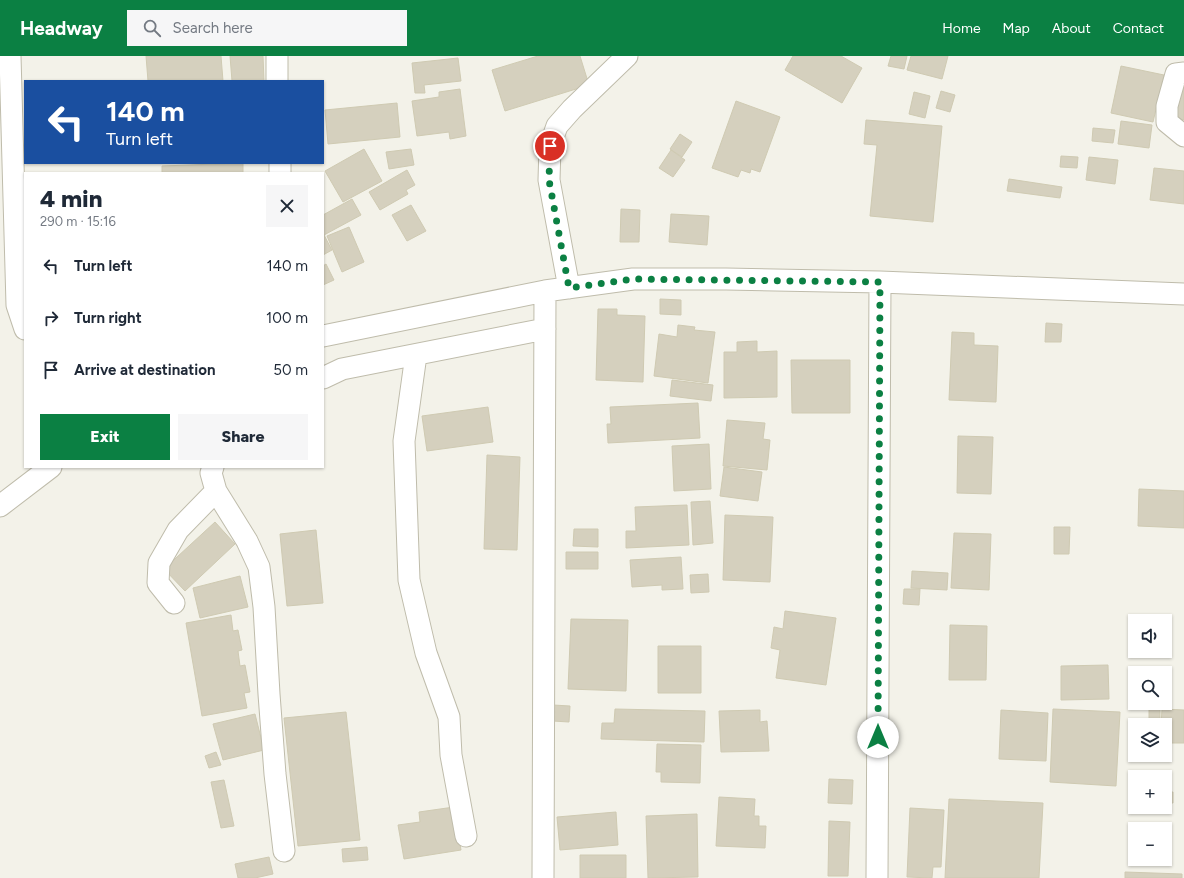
<!DOCTYPE html>
<meta charset="utf-8">
<style>
:root{--surface:#fff;--page:#f6f6f7;--text:#1f2937;--muted:#747a83;--accent:#0b8043}
body{margin:0;font-family:Figtree,sans-serif;background:var(--page);color:var(--text);height:100vh;display:flex;flex-direction:column;font-size:15px;white-space:nowrap}
*{box-sizing:border-box;margin:0}
p{font-size:13px;color:var(--muted)}
.icon{flex:none;width:22px;height:22px;fill:none;stroke:currentColor;stroke-width:2;stroke-linecap:round;stroke-linejoin:round}
.map{position:relative;flex:1;overflow:hidden}
.details{position:absolute;left:24px;top:116px;width:300px;height:296px;display:flex;flex-direction:column;background:var(--surface);border-radius:0px;box-shadow:0 1px 3px #0004}
.details>*{flex:none}
.banner{position:absolute;left:24px;top:24px;width:300px;height:84px;border-radius:0px;box-shadow:0 1px 3px #0004;background:#1a4fa0;color:#fff;overflow:hidden}
.tools{position:absolute;left:1128px;top:558px;display:grid;gap:8px}
.tools a{display:grid;place-items:center;width:44px;height:44px;border-radius:0px;background:var(--surface);box-shadow:0 1px 3px #0004;font-size:20px}
.pin{position:absolute;display:grid;place-items:center;width:34px;height:34px;color:#fff;margin:-17px;border:2px solid #fff;border-radius:50%;box-shadow:0 1px 4px #0007}
.me{position:absolute;width:44px;margin:-22px;rotate:0deg;stroke-linejoin:round;filter:drop-shadow(0 0 3px #0008)}
.turn{display:flex;align-items:center;gap:14px;height:84px;padding:0 16px;font-size:18px}
.turn .icon{width:52px;height:52px;stroke-width:2.5}
.turn b{display:block;font-size:28px;line-height:34px}
.round{display:grid;place-items:center;flex:none;width:42px;height:42px;border-radius:0px;background:var(--page)}
.headline{display:flex;align-items:center;justify-content:space-between;height:68px;padding:0 16px}
h1{font-size:24px;font-weight:800;line-height:30px}
.button{display:flex;gap:8px;margin-top:auto;padding:8px 16px}
.button a{flex:1;height:46px;border-radius:0px;background:var(--accent);color:#fff;font-size:16px;font-weight:800;line-height:46px;text-align:center}
.button a+a{background:var(--page);color:var(--text)}
ul{padding:0;list-style:none}
li{display:flex;align-items:center;gap:12px;height:52px;padding:0 16px}
li div{flex:1}
li b{display:block;font-size:15px}
li em{font-style:normal}
header{display:flex;align-items:center;gap:24px;box-sizing:border-box;height:56px;padding:0 20px;background:var(--accent);color:#fff}
header strong{font-size:19px}
nav{display:flex;gap:22px;margin-inline-start:auto;font-size:14px}
.search{width:280px;height:36px;background:var(--page);display:flex;align-items:center;gap:10px;box-sizing:border-box;padding:0 14px;border-radius:0px;color:var(--muted);font-size:15px}
.map>svg:first-child{display:block}
.building{fill:#d5d0be;stroke:#cfcab2}
.lines{fill:none;stroke-linecap:round;stroke-linejoin:round}
.minor-casing{stroke:#bfbcab;stroke-width:23}
.minor{stroke:#fff;stroke-width:21}
.route{stroke:#0b8043;stroke-width:7;stroke-dasharray:0 12.6}
</style>
<header>
<strong>Headway</strong>
<div class="search"><svg class="icon" aria-label="search" viewBox="0 0 24 24"><circle cx="10" cy="10" r="6"/><path d="M15 15l6 6"/></svg>Search here</div>
<nav><a>Home</a><a>Map</a><a>About</a><a>Contact</a></nav>
</header>
<div class="map">
<svg width="1184" height="822" viewBox="0 0 1184 822">
<rect width="100%" height="100%" fill="#f3f2e9"/>
<path class="building" d="M146,0h75l2,25h-75z
M230,0h33l1,25h-32z
M538,0h42l9,29 -84,26 -13,-41z
M793,0h48l21,12 -20,35 -57,-33z
M891,0h16l-3,13 -16,-3z
M911,0h37l-6,23 -35,-9z
M458,2l3,23 -37,4 1,8h-10l-3,-30z
M1121,10l43,9 -11,47 -42,-9z
M1184,23v41l-13,-3z
M460,33l6,47 -16,3 -1,-7 -32,4 -5,-35 27,-4v-5z
M941,35l14,4 -5,17 -14,-4z
M914,36l16,4 -5,22 -16,-4z
M736,45l44,16 -20,55 -9,-3 -1,4 -9,-3 -3,7 -26,-9z
M397,47l3,34 -72,7 -3,-34z
M866,64l76,6 -9,96 -63,-6 7,-71 -13,-1z
M1121,65l31,4 -3,23 -31,-4z
M1093,72l22,2 -2,13 -21,-2z
M680,78l12,8 -10,15 -12,-8z
M364,93l18,32 -39,21 -18,-31z
M411,93l3,16 -25,4 -3,-17z
M671,94l14,10 -12,17 -14,-9z
M1061,100l17,1 -1,11 -17,-1z
M1089,101l29,3 -3,24 -29,-4z
M243,107v10h-81v-7z
M1154,112l30,3v33l-34,-4z
M407,114l8,15 -9,5 2,4 -28,16 -11,-18z
M1009,123l53,8 -2,11 -53,-7z
M352,143l9,16 -37,20 8,15 -9,5v-40z
M411,149l15,26 -19,10 -15,-26z
M621,153l19,1 -1,32h-19z
M671,158l38,2 -2,29 -38,-3z
M349,171l15,35 -22,10 -15,-36z
M326,208l8,16 -11,5v-19z
M660,243l21,1v15l-21,-1z
M598,253h19v6l28,1 -2,66 -47,-2z
M1046,267l16,1 -1,18h-16z
M678,269l17,2 -1,3 21,2 -7,51 -54,-7 5,-42 18,3z
M952,276l22,1v12l24,1 -2,56 -47,-2z
M757,285v11l20,-1v46l-53,1v-46h13v-10z
M791,304h59v53h-58z
M672,324l41,5 -2,16 -41,-5z
M698,347l2,35 -92,5 -1,-19h4l-1,-17z
M488,351l5,35 -66,9 -5,-35z
M727,364l38,3 -2,16 7,1 -3,30 -44,-4z
M958,380l35,1 -2,57 -34,-1z
M709,388l2,45 -37,2 -2,-45z
M487,399l33,2 -3,93 -33,-1z
M724,411l38,5 -4,29 -38,-5z
M1139,433l45,2v37l-46,-2z
M710,445l3,42 -20,2 -2,-43z
M687,449l2,40 -63,3v-17h10l-1,-24z
M725,459l48,2 -3,65 -47,-2z
M215,466l20,22 -50,47 -21,-22z
M1054,471h16l-1,27h-15z
M574,473h24v18l-25,-1z
M316,474l7,73 -36,3 -7,-72z
M954,477l37,1 -2,56 -38,-2z
M566,496h32v17h-32z
M681,501l2,32 -21,1v-5l-30,2 -2,-27z
M912,515l36,2 -1,17 -36,-2z
M708,518l1,18 -18,1 -1,-18z
M240,520l8,31 -48,11 -7,-30z
M904,533h16l-1,16 -16,-1z
M785,555l51,7 -10,67 -50,-7 4,-28 -9,-2 3,-21 9,2z
M231,559l2,16 5,-1 4,20 -4,1 2,15 5,-1 5,27 -6,1 3,15 -45,8 -16,-93z
M571,563l57,1 -2,71 -58,-2z
M950,569l37,1 -1,54h-37z
M658,590h43v47h-43z
M1108,609l1,34 -48,1v-34z
M553,649l17,1 -1,16 -16,-1z
M615,653l90,2 -1,31 -103,-3 1,-16h12z
M1053,653l67,3 -4,74 -66,-4z
M1149,653h11v16h-11z
M1162,653l22,1v33h-19v-18h-4z
M760,654v12l7,-1 2,30 -48,1 -2,-41z
M1001,654l47,3 -2,48 -47,-2z
M346,656l14,128 -62,6 -14,-128z
M255,658l9,36 -41,10 -10,-36z
M657,688l44,1 -1,38 -39,-1v-10h-5z
M216,696l5,13 -12,3 -4,-12z
M829,723l24,1 -1,24 -24,-1z
M224,724l10,46 -13,2 -10,-46z
M1165,736h8v11h-8z
M719,741l36,2 -1,17h5v10h7l-1,22 -49,-2z
M949,743l94,4 -4,75h-94z
M454,751l7,43 -57,9 -6,-34 22,-3 -1,-10z
M910,752l34,2 -3,57h-8l-1,11 -25,-1z
M616,756l2,33 -58,5 -3,-33z
M697,758l1,63 -50,1 -2,-62z
M829,765l21,1 -2,54h-20z
M367,791l1,13 -25,2 -1,-13z
M580,799h46v23h-46z
M269,801l4,17 -18,4h-17l-3,-14z
M1125,816l57,2v4h-57z"/>
<g class="lines">
<g class="minor-casing">
<path id="minor" d="M10,0l7,249 8,24
M277,0v25
M1184,17l-8,1 -9,32v16l17,14
M280,107v10
M569,232l-20,-108 1,-34 7,-20 15,-17 55,-53
M323,280l222,-45 88,-12h93l154,3 304,12
M416,299l-12,86 5,139 17,73 23,64 2,38 15,81
M323,322l19,-9 203,-40
M213,411l-2,6 5,18 31,50 12,26 5,40 5,87 6,80 9,77
M0,450l51,-39
M174,547l-16,-20 1,-20 19,-33 38,-39
M543,822l2,-587
M877,822l3,-596"/>
</g>
<use href="#minor" class="minor"/>
</g>
<g class="lines">
<path class="route" d="M550,90l-1,34 20,108 64,-9 247,3 -2,455"/>
</g>
</svg>
<div class="tools">
<a><svg class="icon" aria-label="sound" viewBox="0 0 24 24"><path d="M4 9h4l5-4v14l-5-4H4zM17 9q2 3 0 6"/></svg></a>
<a><svg class="icon" aria-label="search" viewBox="0 0 24 24"><circle cx="10" cy="10" r="6"/><path d="M15 15l6 6"/></svg></a>
<a><svg class="icon" aria-label="layers" viewBox="0 0 24 24"><path d="M12 4l9 5-9 5-9-5zM3 14l9 5 9-5"/></svg></a>
<a>+</a>
<a>−</a>
</div>
<div class="pin" style="left:550px;top:90px;background:#d93025"><svg class="icon" aria-label="arrive" viewBox="0 0 24 24"><path d="M6 21V4h12l-3 4 3 4H6"/></svg></div>
<svg class="me" style="left:878px;top:681px" viewBox="-20 -20 40 40"><circle r="19" fill="#fff"/><path d="M0-13L10 11 0 6-10 11z" fill="#0b8043"/></svg>
<div class="banner">
<div class="turn"><svg class="icon" aria-label="left" viewBox="0 0 24 24"><path d="M17 20v-9H6M10 6l-5 5 5 5"/></svg><div><b>140 m</b>Turn left</div></div>
</div>
<section class="details">
<div class="headline"><div><h1>4 min</h1><p>290 m · 15:16</p></div><a class="round"><svg class="icon" aria-label="close" viewBox="0 0 24 24"><path d="M6 6l12 12M18 6L6 18"/></svg></a></div>
<ul>
<li><svg class="icon" aria-label="left" viewBox="0 0 24 24"><path d="M17 20v-9H6M10 6l-5 5 5 5"/></svg><div><b>Turn left</b></div><em>140 m</em></li>
<li><svg class="icon" aria-label="right" viewBox="0 0 24 24"><path d="M7 20v-9h11M14 6l5 5-5 5"/></svg><div><b>Turn right</b></div><em>100 m</em></li>
<li><svg class="icon" aria-label="arrive" viewBox="0 0 24 24"><path d="M6 21V4h12l-3 4 3 4H6"/></svg><div><b>Arrive at destination</b></div><em>50 m</em></li>
</ul>
<div class="button"><a>Exit</a><a>Share</a></div>
</section>
</div>
